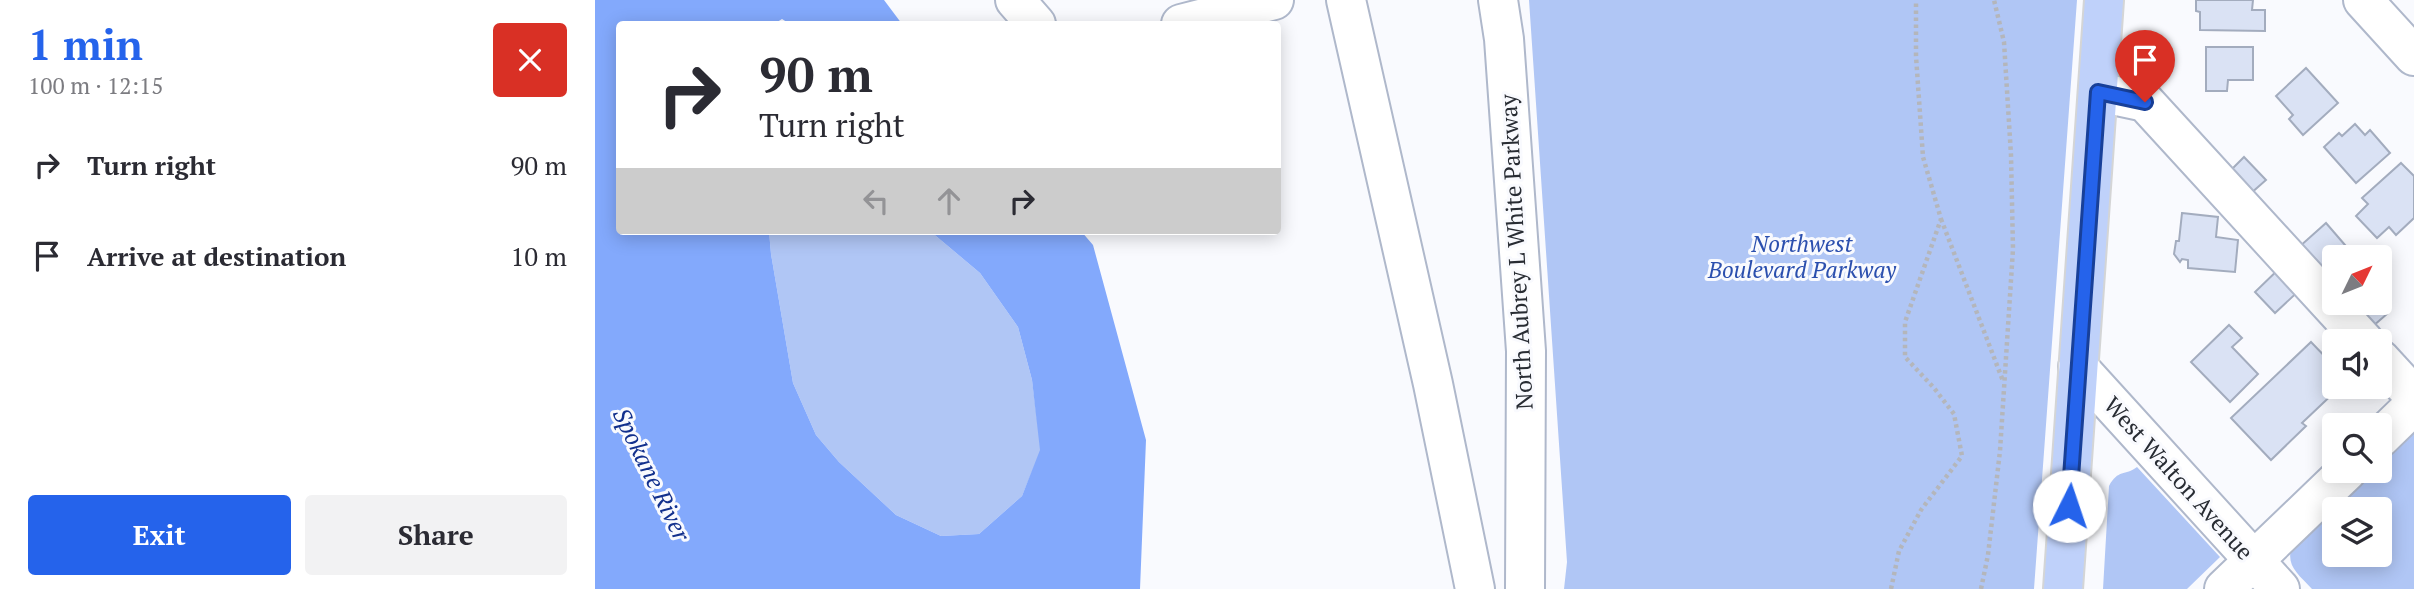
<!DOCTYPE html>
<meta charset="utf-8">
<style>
:root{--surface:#fff;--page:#f2f2f3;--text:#2b2b33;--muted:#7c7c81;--accent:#2563eb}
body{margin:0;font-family:"PT Serif",serif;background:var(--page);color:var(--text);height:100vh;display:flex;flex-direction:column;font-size:26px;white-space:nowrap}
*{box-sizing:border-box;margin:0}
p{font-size:23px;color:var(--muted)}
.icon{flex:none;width:38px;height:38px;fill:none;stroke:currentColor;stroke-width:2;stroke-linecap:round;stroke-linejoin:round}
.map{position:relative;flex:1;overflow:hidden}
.drawer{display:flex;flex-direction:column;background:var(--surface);width:595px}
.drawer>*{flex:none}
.banner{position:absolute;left:21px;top:21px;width:665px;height:214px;border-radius:7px;box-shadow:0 4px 18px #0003;background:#fff;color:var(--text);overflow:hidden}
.needle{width:46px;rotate:47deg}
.buttons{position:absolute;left:1727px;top:245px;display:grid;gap:14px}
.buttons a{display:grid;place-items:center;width:70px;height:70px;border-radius:7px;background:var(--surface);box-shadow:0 4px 18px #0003;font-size:35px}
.pin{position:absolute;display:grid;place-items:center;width:60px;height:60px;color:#fff;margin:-72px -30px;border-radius:50% 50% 50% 0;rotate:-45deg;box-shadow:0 0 7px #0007}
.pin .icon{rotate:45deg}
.me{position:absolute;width:77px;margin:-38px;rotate:4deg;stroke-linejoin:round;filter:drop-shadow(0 0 5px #0008)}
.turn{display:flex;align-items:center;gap:24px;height:147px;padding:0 28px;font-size:32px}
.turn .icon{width:91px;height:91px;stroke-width:2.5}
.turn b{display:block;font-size:49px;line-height:60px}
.lanes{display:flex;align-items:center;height:66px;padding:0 28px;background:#0003;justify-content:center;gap:35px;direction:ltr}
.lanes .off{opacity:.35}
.round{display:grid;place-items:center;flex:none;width:74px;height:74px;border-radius:7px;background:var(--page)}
.overview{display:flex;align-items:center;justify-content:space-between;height:119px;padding:0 28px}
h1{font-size:42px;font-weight:600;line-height:52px;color:var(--accent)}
.button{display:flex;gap:14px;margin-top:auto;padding:14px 28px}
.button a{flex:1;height:80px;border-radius:7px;background:var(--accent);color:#fff;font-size:28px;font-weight:600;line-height:80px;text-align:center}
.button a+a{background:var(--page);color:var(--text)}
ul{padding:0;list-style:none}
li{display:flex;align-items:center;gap:21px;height:91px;padding:0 28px}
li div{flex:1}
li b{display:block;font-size:26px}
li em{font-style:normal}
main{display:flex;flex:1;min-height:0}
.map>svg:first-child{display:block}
.green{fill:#b0c6f5;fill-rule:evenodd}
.water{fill:#83a9fc}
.building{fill:#dae2f4;stroke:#a3acbe;stroke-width:2}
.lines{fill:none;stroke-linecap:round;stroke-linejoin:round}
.minor-casing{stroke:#afb8cb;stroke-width:42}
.major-casing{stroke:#d4d5d6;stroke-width:42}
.path{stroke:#b4b6bb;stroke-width:4.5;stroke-dasharray:3.5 3.5;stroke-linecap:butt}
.minor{stroke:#fff;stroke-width:38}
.major{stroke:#bfd1fa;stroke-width:38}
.route-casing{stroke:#184099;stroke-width:18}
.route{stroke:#2563eb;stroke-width:12}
.labels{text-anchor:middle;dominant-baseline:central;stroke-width:6;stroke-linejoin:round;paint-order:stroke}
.park-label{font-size:23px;font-style:italic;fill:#2b4fae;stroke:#f9fafe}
.street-label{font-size:23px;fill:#282c33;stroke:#f9fafe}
.water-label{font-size:24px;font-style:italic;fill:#12308d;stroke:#f9fafe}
</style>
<main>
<section class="drawer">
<div class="overview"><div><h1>1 min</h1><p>100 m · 12:15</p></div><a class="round" style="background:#d93025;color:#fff"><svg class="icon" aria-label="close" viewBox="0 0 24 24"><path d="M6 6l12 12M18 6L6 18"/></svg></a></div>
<ul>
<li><svg class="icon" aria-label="right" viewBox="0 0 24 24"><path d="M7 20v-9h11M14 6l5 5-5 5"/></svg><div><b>Turn right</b></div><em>90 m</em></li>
<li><svg class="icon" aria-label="arrive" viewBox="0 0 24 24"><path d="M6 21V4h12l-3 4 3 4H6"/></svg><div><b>Arrive at destination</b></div><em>10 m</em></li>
</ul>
<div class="button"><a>Exit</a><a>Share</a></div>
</section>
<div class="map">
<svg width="1819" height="589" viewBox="0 0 1819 589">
<rect width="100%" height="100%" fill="#f9fafe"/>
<path class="green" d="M934,0h548l-43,589h-470l3,-27z
M174,231h161l50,42 38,54 14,53 9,70 -19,46 -43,38 -38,2 -45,-21 -57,-53 -23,-27 -23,-52 -22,-129z
M1819,426v163h-102c-17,-18 -29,-25 -17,-51l72,-67h13v-13zM1740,509h45v46h-45z
M1542,467l83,90 -33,32h-84l6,-103c9,-17 16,-10 28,-19z"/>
<path class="water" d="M0,0h289l18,24h-112l-8,-5 -8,5h-155v207h150l2,23 22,129 23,52 23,27 57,53 45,21 38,-2 43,-38 18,-46 -8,-70 -14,-53 -38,-54 -50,-42h151l12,14 53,195 -6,149h-545z"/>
<path class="building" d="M1601,0h57l-1,10h13v21l-65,-1v-18l-4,-1z
M1611,47h47v33h-25l-1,11h-21z
M1711,68l32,35 -35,32 -14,-16 4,-4 -17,-19z
M1760,124l10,11 5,-5 20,23 -34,30 -32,-36 15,-14 3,3z
M1649,157l22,23 -16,14 -21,-22z
M1806,163l13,13v42l-18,17 -7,-8 -12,11 -21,-22 12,-12 -6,-6z
M1587,213l36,4 -2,20 22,3 -3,32 -47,-4v-8l-6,-1 -2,3 -6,-8 2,-13h3z
M1731,223l19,22 -27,24 -19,-22z
M1689,264l20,22 -29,27 -20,-21z
M1758,303h24l10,11 -14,12z
M1634,325l13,13 -10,9 26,27 -28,28 -39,-40z
M1716,342l24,25v20h5l-38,36 4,3 -35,34 -40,-42z"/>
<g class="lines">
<g class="minor-casing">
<path id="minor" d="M420,0l21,24
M751,0l87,384 42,205
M903,0l6,39 22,312 -1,238
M1768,0l51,56
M586,24l93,-24
M1503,92l47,10 219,239
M1785,359l34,37
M1483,367l202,222
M1785,438l34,-33
M1629,589l123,-118"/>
</g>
<g class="major-casing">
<path id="major" d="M1468,589l41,-589"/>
</g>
<path class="path" d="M1346,219l62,162
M1296,589l8,-38 22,-41 41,-54 -8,-42 -20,-26 -29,-31v-35l36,-103 -18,-62 -7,-101v-56
M1386,589l7,-34 12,-104 13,-202 -2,-94 -7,-113 -10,-42"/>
<use href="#minor" class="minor"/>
<use href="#major" class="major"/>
</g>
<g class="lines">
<g class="route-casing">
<path id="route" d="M1474,506l29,-414 47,10"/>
</g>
<use href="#route" class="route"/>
</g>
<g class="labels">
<g class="park-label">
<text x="1207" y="243">Northwest<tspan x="1207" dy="26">Boulevard Parkway</tspan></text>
</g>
<g class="street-label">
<text transform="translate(921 252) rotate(-93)">North Aubrey L White Parkway</text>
<text transform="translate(1584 478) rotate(48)">West Walton Avenue</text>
</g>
<g class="water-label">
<text transform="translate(57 474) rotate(64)">Spokane River</text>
</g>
</g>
</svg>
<div class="buttons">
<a><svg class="needle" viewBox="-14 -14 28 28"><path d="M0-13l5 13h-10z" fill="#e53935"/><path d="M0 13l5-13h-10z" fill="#7c7c81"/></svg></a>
<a><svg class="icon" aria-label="sound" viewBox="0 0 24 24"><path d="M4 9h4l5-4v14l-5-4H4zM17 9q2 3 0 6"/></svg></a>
<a><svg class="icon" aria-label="search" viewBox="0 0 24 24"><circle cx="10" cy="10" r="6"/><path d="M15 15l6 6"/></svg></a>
<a><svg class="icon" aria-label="layers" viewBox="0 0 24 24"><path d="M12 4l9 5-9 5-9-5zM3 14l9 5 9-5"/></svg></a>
</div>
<div class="pin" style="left:1550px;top:102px;background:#d93025"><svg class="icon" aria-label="arrive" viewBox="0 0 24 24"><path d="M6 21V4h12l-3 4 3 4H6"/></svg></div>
<svg class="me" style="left:1474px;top:506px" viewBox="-20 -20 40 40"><circle r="19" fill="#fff"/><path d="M0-13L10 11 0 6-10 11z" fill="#2563eb"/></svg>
<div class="banner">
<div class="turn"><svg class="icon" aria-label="right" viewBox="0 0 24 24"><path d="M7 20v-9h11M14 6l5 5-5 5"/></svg><div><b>90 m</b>Turn right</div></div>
<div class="lanes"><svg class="icon off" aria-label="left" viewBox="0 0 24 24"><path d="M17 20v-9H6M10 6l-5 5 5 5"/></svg><svg class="icon off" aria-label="ahead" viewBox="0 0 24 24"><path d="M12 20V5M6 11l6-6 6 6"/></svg><svg class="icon" aria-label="right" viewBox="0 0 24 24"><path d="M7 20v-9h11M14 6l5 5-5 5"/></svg></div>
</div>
</div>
</main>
